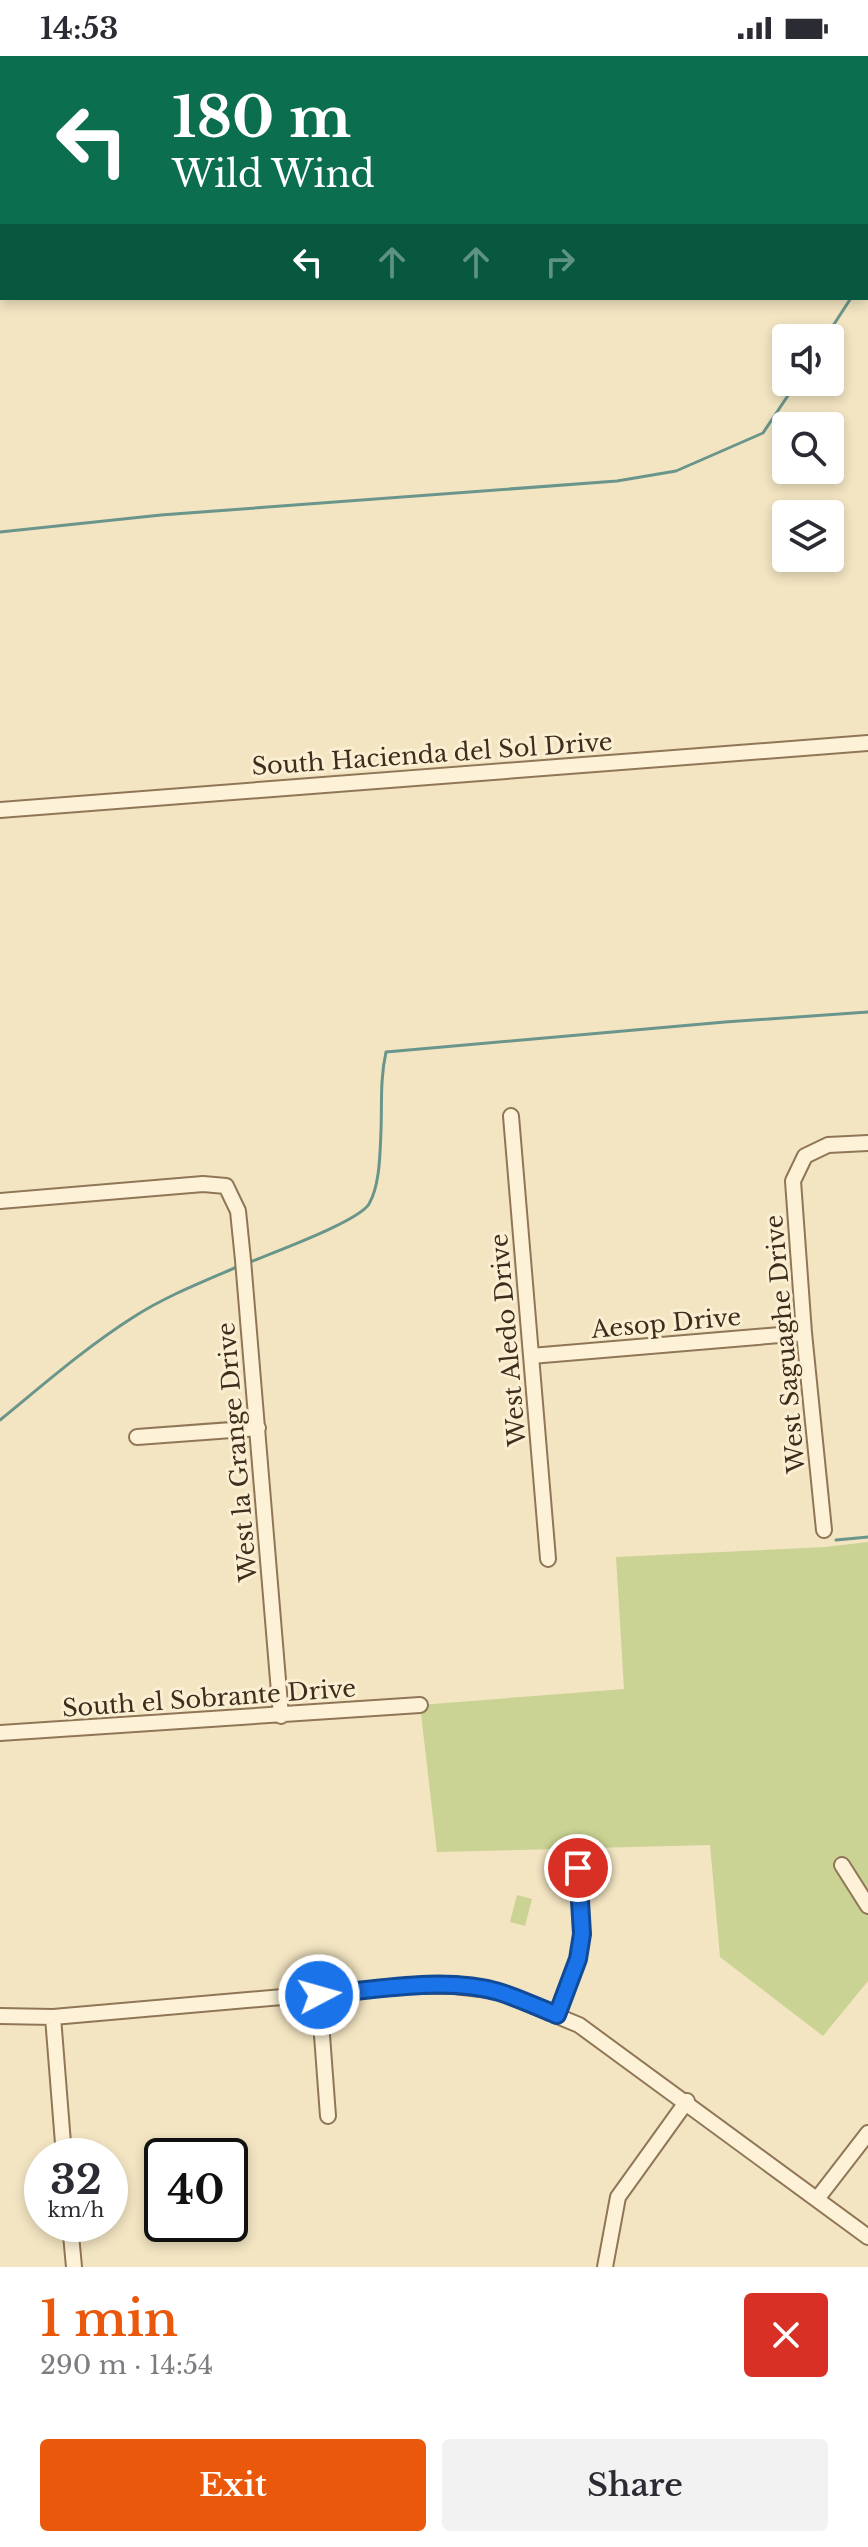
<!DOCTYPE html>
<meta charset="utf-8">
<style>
:root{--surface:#fff;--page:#f2f2f3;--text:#2b2b33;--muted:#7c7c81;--accent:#ea580c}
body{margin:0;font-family:"Libre Baskerville",serif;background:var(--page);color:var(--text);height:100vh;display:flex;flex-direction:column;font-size:30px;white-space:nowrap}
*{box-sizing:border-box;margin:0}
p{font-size:26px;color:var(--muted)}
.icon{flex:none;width:44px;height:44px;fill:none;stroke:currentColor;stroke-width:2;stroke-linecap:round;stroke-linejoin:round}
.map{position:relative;height:2211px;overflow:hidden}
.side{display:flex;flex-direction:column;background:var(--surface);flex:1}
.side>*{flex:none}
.top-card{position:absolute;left:0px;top:0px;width:868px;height:244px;box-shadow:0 4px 12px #0003;background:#0b6e4f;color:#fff;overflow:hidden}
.controls{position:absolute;left:772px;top:268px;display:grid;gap:16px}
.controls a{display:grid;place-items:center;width:72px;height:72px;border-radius:8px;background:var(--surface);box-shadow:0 4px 12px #0003;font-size:40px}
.speed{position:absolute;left:24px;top:2082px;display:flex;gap:16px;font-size:40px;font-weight:700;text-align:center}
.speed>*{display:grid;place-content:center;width:104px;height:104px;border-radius:50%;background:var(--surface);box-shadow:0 4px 12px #0003;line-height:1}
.speed small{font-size:20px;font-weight:400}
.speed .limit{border:4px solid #111;border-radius:12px;background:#fff;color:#111}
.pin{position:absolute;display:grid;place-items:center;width:68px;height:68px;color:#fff;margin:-34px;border:4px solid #fff;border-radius:50%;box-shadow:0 2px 8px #0007}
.me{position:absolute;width:88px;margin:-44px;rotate:84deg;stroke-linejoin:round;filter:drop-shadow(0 0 6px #0008)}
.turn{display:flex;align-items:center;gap:28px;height:168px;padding:0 40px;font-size:36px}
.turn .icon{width:104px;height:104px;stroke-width:2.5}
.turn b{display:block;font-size:56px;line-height:68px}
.lanes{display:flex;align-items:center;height:76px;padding:0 40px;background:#0003;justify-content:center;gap:40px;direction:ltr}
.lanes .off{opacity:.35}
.round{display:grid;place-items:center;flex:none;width:84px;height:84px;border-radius:8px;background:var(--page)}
.summary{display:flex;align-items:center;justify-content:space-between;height:136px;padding:0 40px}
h1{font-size:48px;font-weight:600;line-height:60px;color:var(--accent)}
.primary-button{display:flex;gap:16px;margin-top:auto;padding:16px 40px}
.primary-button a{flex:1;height:92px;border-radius:8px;background:var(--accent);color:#fff;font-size:32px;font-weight:600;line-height:92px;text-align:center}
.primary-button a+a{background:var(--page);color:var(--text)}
.status{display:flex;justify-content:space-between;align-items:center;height:56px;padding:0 40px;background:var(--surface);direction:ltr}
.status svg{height:22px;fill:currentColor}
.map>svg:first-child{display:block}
.green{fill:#cbd394}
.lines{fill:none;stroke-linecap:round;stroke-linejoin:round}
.stream{stroke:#6a958b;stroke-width:3}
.minor-casing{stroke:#907657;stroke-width:18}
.minor{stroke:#fdf2d7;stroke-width:14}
.route-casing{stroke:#114b97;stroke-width:20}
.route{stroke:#1a73e8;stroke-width:14}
.labels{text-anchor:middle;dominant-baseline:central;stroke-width:6;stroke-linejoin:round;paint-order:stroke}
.street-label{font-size:24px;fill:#3e2d1d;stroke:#faefd3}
</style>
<div class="status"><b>14:53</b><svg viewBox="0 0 49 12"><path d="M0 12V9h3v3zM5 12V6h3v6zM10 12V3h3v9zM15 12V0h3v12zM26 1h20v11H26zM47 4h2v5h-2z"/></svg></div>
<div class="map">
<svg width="868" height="2211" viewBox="0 0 868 2211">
<rect width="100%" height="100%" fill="#f3e5c2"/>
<path class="green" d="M868,1486v439l-45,55 -103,-79 -10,-112 -273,7 -17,-147 204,-16 -8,-132 209,-10z
M517,1839l15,4 -7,27 -15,-4z"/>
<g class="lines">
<path class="stream" d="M866,218l2,-3
M825,282l26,-40
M0,476l161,-17 456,-34 59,-10 87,-38 34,-51
M248,1207c23,-10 110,-41 121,-59 11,-19 11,-51 12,-73 1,-27 -1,-52 5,-79l339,-30 143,-10
M0,1364c43,-35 85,-72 132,-102 32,-21 70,-36 105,-51
M836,1484l32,-3"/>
<g class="minor-casing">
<path id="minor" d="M321,0l1,2
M718,2l1,-2
M0,195h2
M0,754l868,-67
M511,1060l37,443
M0,1145l203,-17 23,2 12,25 5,49 38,456
M531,1300l273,-23
M137,1381l121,-9
M824,1474l-20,-197 -11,-152 12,-25 23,-11 40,-2
M0,1677l420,-28
M842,1809l26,41
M319,1939l9,121
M557,1959l21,-56 4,-25 -4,-66
M0,1960l53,1 355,-31h46l43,5 82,34 289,212
M53,1961l11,139
M817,2143l51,-66
M70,2168l4,43
M605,2211l13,-70 69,-96"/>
</g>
<use href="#minor" class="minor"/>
</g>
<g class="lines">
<g class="route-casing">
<path id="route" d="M319,1939c55,-5 126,-19 180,-3 19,6 39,15 58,23l21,-56 4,-25 -4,-66"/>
</g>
<use href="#route" class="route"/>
</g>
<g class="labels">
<g class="street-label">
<text transform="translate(432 698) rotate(-4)">South Hacienda del Sol Drive</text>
<text transform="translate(666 1267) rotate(-5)">Aesop Drive</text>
<text transform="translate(508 1284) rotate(-95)">West Aledo Drive</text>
<text transform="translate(785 1288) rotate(-95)">West Saguaghe Drive</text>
<text transform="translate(237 1396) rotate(-95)">West la Grange Drive</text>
<text transform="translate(209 1642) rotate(-4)">South el Sobrante Drive</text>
</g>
</g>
</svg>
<div class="controls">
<a><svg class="icon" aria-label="sound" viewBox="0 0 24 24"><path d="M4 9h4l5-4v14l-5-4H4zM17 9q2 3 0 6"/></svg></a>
<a><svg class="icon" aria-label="search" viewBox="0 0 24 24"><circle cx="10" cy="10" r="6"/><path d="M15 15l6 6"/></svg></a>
<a><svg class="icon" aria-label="layers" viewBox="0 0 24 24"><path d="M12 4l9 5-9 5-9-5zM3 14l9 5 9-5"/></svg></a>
</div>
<div class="speed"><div>32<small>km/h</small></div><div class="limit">40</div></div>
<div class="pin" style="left:578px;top:1812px;background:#d93025"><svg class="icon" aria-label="arrive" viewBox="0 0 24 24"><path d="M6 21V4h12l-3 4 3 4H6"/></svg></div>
<svg class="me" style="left:319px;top:1939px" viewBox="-20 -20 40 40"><circle r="17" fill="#1a73e8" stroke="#fff" stroke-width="3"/><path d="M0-11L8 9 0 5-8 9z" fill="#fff"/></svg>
<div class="top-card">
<div class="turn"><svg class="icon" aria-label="left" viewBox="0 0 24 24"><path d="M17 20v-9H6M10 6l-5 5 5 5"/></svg><div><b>180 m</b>Wild Wind</div></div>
<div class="lanes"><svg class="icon" aria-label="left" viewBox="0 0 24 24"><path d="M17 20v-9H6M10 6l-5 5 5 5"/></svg><svg class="icon off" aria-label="ahead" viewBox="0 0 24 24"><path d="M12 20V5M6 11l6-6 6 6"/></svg><svg class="icon off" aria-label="ahead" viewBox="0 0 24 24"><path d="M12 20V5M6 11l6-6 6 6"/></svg><svg class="icon off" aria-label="right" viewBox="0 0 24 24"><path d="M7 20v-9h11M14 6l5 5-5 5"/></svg></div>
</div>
</div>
<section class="side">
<div class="summary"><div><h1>1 min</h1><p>290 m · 14:54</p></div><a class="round" style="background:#d93025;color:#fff"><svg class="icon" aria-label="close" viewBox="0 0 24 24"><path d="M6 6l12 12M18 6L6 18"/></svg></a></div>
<div class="primary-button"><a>Exit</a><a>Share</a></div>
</section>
